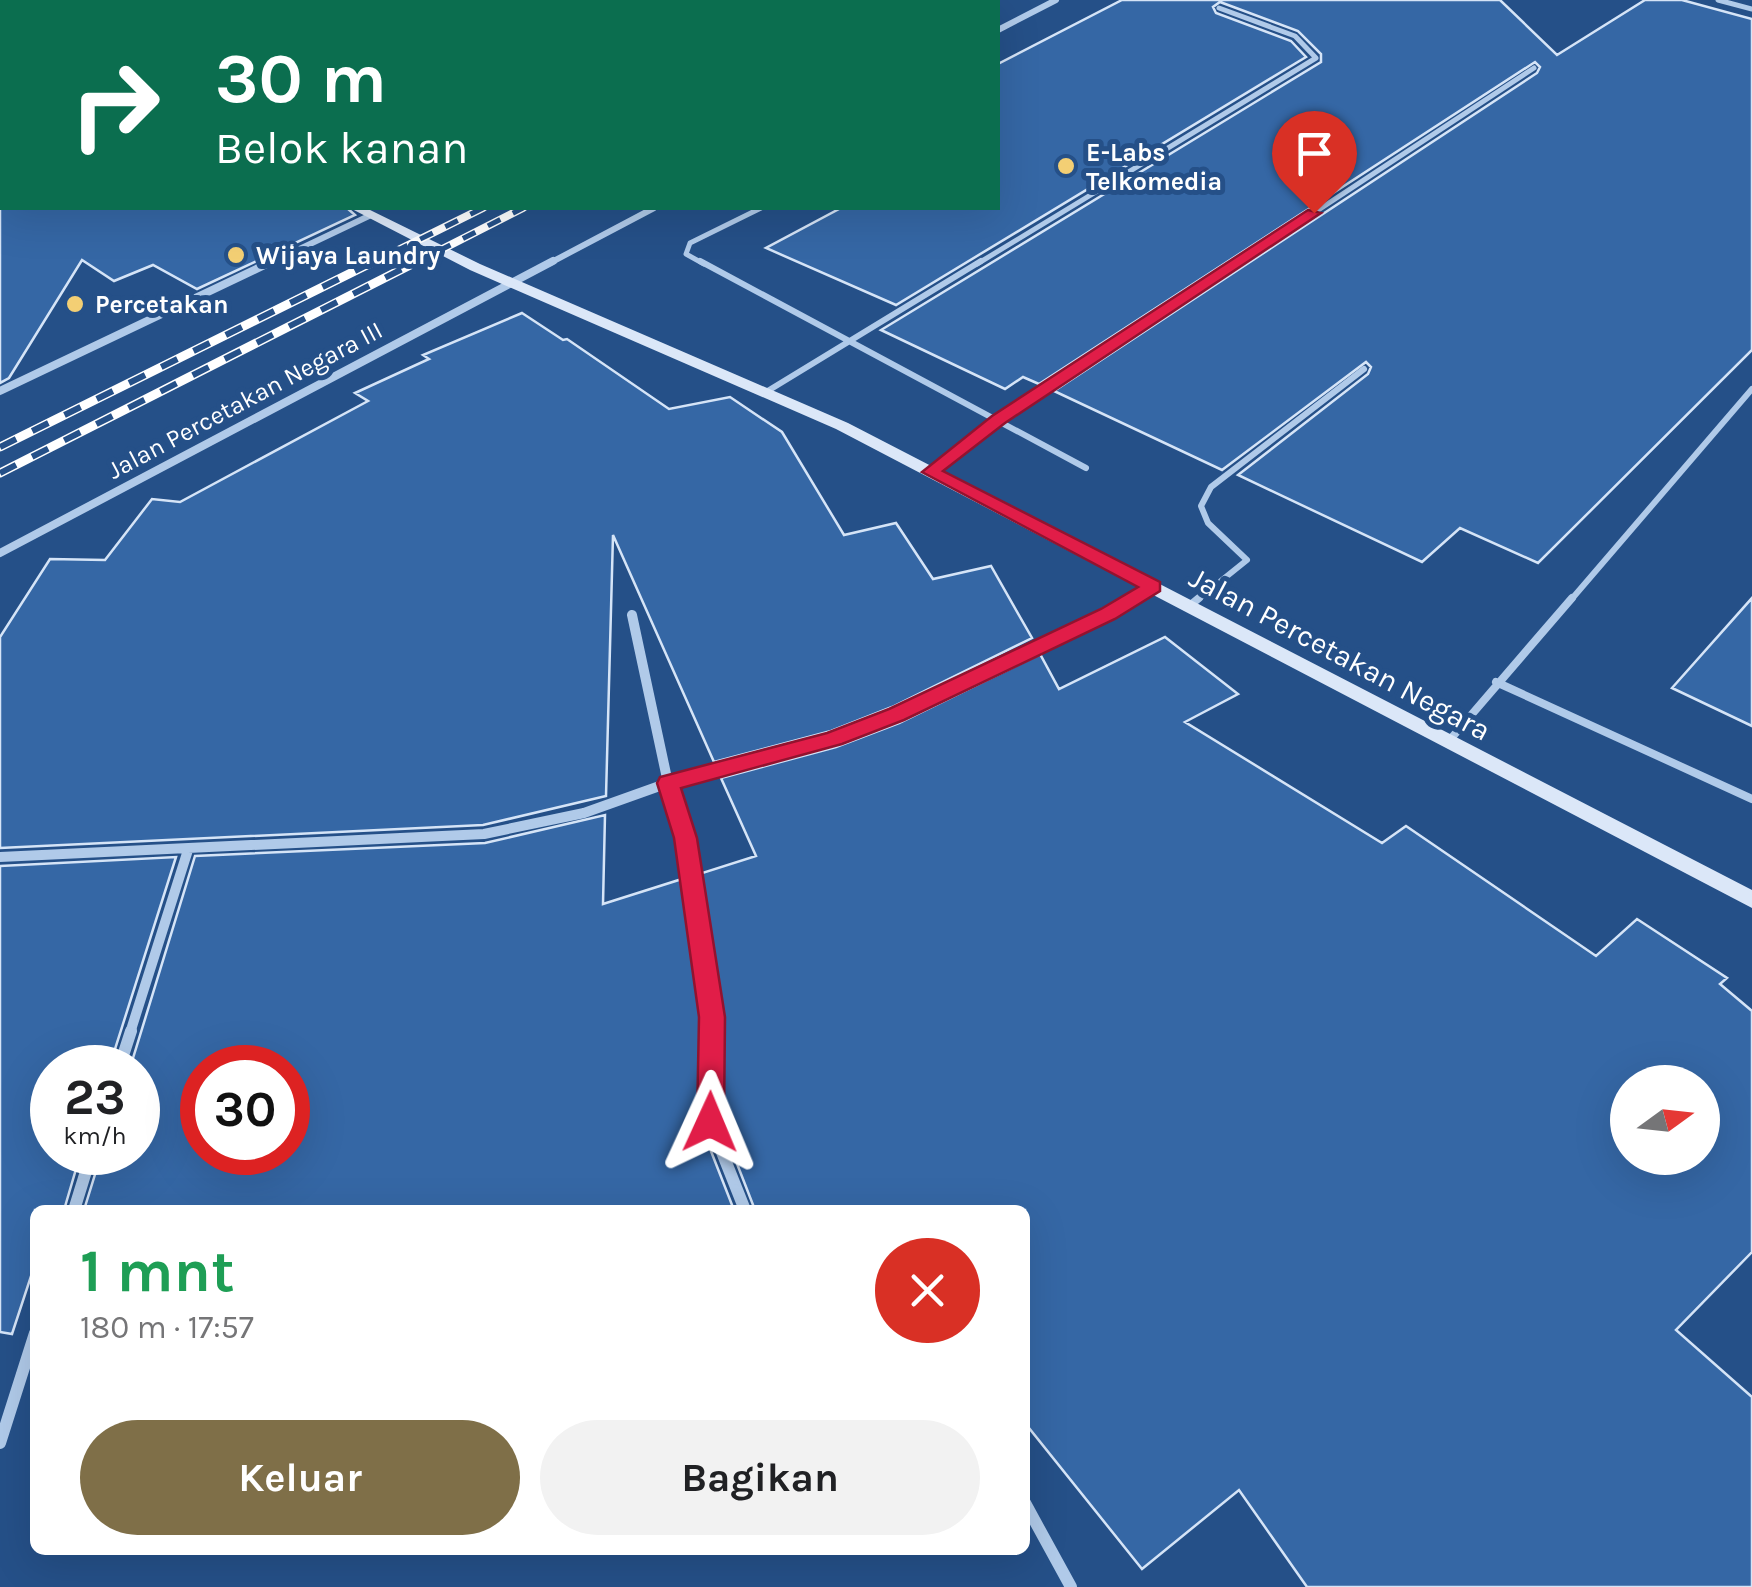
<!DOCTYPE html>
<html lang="id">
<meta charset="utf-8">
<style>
:root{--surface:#fff;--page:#f2f2f2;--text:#202124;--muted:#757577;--accent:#7f6f48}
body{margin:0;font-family:Karla,sans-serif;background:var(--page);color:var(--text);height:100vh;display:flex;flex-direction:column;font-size:38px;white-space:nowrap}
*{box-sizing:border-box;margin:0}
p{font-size:32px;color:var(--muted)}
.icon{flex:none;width:55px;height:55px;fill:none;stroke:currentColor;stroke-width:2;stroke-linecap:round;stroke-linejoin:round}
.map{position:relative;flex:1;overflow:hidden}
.sheet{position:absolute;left:30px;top:1205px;width:1000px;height:350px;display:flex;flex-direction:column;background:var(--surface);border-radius:15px;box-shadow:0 10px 40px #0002}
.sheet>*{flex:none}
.top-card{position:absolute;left:0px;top:0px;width:1000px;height:210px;box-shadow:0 10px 40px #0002;background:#0b6e4f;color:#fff;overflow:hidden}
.needle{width:65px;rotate:75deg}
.tools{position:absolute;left:1610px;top:1065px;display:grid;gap:20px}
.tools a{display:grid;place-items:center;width:110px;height:110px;border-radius:50%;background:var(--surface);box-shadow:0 10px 40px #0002;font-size:50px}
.speed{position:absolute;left:30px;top:1045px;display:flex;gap:20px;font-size:50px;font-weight:700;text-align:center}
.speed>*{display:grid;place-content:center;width:130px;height:130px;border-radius:50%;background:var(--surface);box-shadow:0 10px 40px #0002;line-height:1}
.speed small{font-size:25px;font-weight:400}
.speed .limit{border:15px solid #d22;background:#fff;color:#111}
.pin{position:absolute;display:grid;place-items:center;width:85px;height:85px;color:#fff;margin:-102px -42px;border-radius:50% 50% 50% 0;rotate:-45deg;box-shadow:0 0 10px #0007}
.pin .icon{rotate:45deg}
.me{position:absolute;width:110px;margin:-55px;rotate:1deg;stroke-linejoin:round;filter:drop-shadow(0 0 8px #0008)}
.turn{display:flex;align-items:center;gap:35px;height:210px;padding:0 50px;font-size:45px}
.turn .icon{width:130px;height:130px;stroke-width:2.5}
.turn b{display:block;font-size:70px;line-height:85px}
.round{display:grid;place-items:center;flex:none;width:105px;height:105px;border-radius:52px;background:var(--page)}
.summary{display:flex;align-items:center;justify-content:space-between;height:170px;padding:0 50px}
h1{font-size:60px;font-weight:700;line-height:75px;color:#1e9e55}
.button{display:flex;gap:20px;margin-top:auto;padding:20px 50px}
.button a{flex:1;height:115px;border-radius:60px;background:var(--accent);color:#fff;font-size:40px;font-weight:700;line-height:115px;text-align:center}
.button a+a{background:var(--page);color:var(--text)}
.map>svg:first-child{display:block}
.building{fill:#3567a5;stroke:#d5e4f7;stroke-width:2.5;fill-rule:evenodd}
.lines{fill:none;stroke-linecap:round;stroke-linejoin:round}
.lane-far2{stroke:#b0cae9;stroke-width:5}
.lane-far1{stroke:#b0cae9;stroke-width:6}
.lane{stroke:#b0cae9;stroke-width:8}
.street-far3{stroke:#b0cae9;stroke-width:6}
.street-far2{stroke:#b0cae9;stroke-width:8}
.street-far1{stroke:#b0cae9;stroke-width:10}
.street{stroke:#b0cae9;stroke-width:12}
.secondary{fill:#dbe7f8;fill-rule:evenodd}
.rail-far1-casing{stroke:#fff;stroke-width:8}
.rail-casing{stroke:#fff;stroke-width:9}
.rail-far1{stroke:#255088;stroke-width:5;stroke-dasharray:14;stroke-linecap:butt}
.rail{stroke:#255088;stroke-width:6;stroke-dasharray:18;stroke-linecap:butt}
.route{fill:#e11d48;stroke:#92132f;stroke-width:2.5}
.poi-dot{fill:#f3cf74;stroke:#255088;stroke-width:4}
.labels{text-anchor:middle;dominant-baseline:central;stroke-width:10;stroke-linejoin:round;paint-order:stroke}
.far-poi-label{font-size:25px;font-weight:bold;fill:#fff;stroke:#255088;text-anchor:start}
.far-street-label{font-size:25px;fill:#fff;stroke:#255088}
.street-label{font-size:30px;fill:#fff;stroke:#255088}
</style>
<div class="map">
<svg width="1752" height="1587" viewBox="0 0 1752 1587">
<rect width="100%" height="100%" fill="#255088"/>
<path class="building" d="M1122,0h378l57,55 88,-55h37l70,19v331l-214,213 -78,-35 -38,34 -184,-87 130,-101 3,-7 -5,-5 -144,108 -168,-79 483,-318 3,-6 -5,-5 -496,322 -16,-7 -18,12 -124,-59 440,-268v-8l-23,-23 -78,-29 -7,5 3,6 75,28 15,16 -410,248 -130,-57 75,-40h157v-144z
M0,208h347l8,7 -158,74 -44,-24 -39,16 -32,-21 -73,118 -9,5z
M522,313l41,27 4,-1 102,70 61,-12 52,35 62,103 52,-12 37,56 58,-13 41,72 -140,69 -61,24 -117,31 -101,-227 -7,261 -123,29 -483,23v-211l50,-78 55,1 47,-61 28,3 188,-101 -13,-8 74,-34 -6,-4z
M1752,598v128l-80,-38z
M1165,637l73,57 -53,28 197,121 24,-17 190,130 41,-37 90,59 -7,6 32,27v241l-76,78 76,67v190h-445l-68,-97 -97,79 -117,-146v-213h-270l-35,-90 2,-89 -23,-157 57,-18 -35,-78 115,-31 63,-24 141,-69 19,35zM1628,1082h74v76h-74z
M605,815l-2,89 79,-25 21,149 -3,95 34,87h-650l18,-58h36v-84h-8l65,-212 290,-13zM202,1068h86v84h-86z
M176,857l-67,211h-57v84h29l-17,58h-29v54l-23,70 -12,-2v-466z"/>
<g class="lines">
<path class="lane-far2" d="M1718,0l34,9
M704,264l-18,-10 4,-11 71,-35
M977,264l339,-206 -21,-22 -76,-28
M1236,264l298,-196"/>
<path class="lane-far1" d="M700,261l386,207
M766,392l215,-131
M931,471l68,-52 240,-158
M1196,601l51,-41 -39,-37 -7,-17 10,-19 153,-118
M1570,601l182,-212"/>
<path class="lane" d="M1188,607l11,-9
M1496,682l256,117
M1448,742l124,-144"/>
<path class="street-far3" d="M998,30l58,-30
M268,264l103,-49
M548,264l106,-56"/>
<path class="street-far2" d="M0,391l273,-130
M0,553l553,-292
M1129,601l24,-15"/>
<path class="street-far1" d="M0,857l484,-23 100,-21 84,-30 -36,-168
M130,1033l58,-183
M712,1033l-27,-196 -17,-54 166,-44 62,-24 237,-117"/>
<path class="street" d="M712,1031l-2,91 35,88
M119,1068l12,-37
M74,1210l18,-58
M0,1443l35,-110
M1025,1503l46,84"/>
<path class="secondary" d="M350,208h16l114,56 368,159 904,467v18l-916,-479 -366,-159z"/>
<g class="rail-far1-casing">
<path id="rail-far1" d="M896,2l5,-2
M929,2l5,-2
M370,264l113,-56
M413,264l110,-56"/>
</g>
<g class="rail-casing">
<path id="rail" d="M0,447l375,-186
M0,473l418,-212"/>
</g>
<use href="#rail-far1" class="rail-far1"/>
<use href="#rail" class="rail"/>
</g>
<path class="route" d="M1308,210l13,3 -316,210 -62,48 217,111v9l-45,28 -211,101 -62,24 -161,44 16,50 28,179 -1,105 -4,8 -10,4 -9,-4 -4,-8 2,-105 -25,-179 -17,-55 3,-6 167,-44 62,-24 212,-100 37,-22 -216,-115 70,-56z"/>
<g class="poi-dot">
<circle cx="1066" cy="166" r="10"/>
<circle cx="236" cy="255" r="10"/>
<circle cx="75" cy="304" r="10"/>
</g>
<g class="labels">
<g class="far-poi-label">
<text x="1086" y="152">E-Labs<tspan x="1086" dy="29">Telkomedia</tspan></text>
<text x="256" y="255">Wijaya Laundry</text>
<text x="95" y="304">Percetakan</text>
</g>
<g class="far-street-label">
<text transform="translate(245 400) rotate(-28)">Jalan Percetakan Negara III</text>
</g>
<g class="street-label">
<text transform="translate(1340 654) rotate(28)">Jalan Percetakan Negara</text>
</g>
</g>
</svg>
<div class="tools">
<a><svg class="needle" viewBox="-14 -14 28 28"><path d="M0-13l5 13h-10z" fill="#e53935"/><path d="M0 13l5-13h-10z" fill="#757577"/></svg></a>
</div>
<div class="speed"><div>23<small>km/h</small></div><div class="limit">30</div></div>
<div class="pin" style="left:1314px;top:213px;background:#d93025"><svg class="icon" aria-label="arrive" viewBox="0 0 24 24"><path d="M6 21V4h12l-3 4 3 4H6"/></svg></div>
<svg class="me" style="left:710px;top:1122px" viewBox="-20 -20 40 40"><path d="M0-17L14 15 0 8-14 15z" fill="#e11d48" stroke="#fff" stroke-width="4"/></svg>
<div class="top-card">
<div class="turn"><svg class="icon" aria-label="right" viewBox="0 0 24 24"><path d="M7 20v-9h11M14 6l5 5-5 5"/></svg><div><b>30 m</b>Belok kanan</div></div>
</div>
<section class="sheet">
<div class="summary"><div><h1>1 mnt</h1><p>180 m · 17:57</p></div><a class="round" style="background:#d93025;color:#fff"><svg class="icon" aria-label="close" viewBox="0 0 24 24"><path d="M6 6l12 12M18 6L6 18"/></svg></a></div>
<div class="button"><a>Keluar</a><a>Bagikan</a></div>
</section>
</div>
